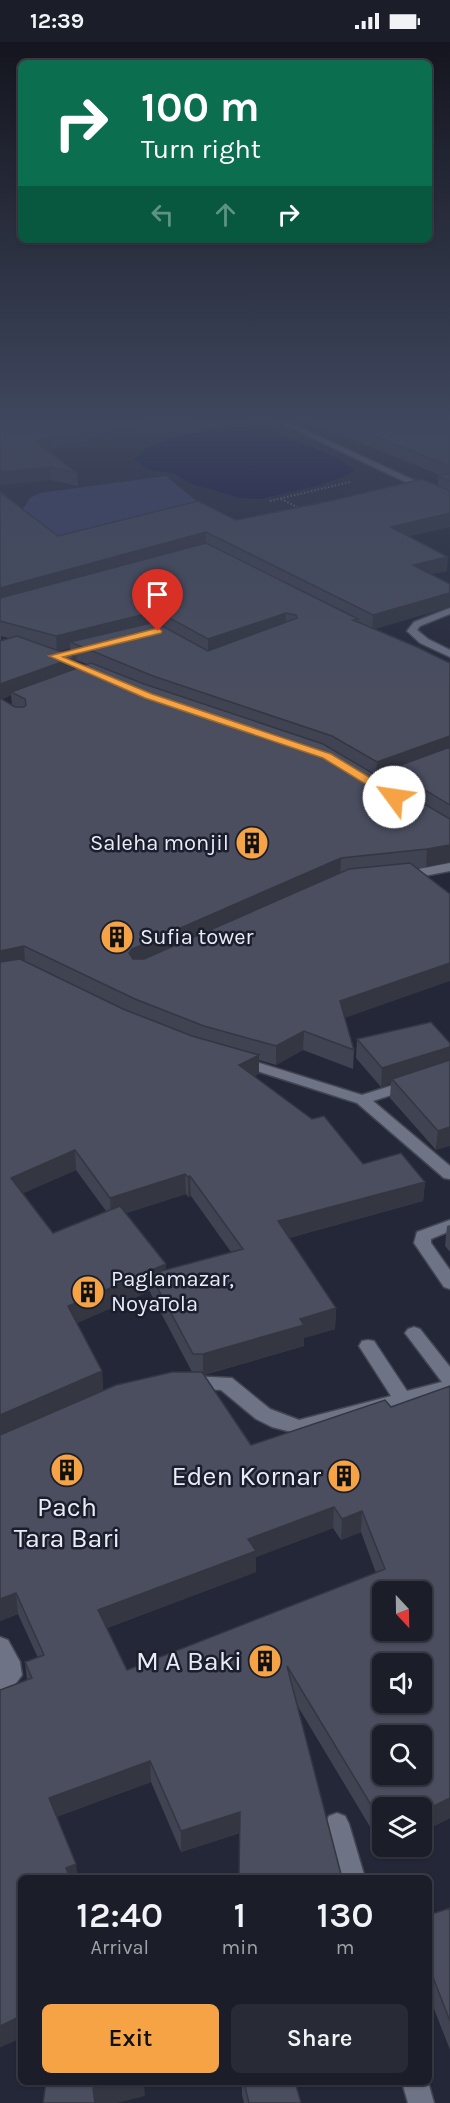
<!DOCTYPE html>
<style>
:root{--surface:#1b1d29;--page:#282a35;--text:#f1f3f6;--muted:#a0a2a8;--line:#393b46;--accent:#f5a345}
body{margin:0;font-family:Karla,sans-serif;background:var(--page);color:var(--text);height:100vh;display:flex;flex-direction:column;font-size:22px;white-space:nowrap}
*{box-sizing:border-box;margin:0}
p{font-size:20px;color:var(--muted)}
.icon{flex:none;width:33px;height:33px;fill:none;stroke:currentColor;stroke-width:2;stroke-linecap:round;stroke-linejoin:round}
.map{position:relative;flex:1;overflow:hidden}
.details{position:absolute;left:18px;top:1833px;width:414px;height:210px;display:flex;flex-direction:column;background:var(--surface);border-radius:9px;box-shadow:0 2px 4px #0004,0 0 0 2px var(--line)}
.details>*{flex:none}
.hud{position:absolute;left:18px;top:18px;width:414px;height:183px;border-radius:9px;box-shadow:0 2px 4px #0004,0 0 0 2px var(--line);background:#0b6e4f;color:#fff;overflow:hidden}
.needle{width:39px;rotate:158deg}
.tools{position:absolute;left:372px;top:1539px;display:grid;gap:12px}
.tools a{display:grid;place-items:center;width:60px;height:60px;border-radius:9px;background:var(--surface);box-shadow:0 2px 4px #0004,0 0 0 2px var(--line);font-size:30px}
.pin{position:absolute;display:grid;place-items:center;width:51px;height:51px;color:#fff;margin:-62px -26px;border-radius:50% 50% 50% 0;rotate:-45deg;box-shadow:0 0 6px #0007}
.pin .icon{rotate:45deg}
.me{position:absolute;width:66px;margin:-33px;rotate:301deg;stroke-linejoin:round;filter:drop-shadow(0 0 4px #0008)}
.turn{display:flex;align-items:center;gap:21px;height:126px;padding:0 24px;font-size:27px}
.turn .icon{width:78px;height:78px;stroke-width:2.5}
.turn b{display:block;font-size:42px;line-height:51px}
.lanes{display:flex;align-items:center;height:57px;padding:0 24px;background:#0003;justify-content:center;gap:30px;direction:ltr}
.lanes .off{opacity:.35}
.eta{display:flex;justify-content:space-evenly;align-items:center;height:102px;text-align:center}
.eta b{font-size:36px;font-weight:600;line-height:42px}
.cta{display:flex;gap:12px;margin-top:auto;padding:12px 24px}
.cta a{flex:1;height:69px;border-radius:9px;background:var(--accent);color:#111;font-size:24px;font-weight:600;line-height:69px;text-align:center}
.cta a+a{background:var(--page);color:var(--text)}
.status{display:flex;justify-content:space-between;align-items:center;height:42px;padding:0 30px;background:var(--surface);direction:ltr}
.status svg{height:16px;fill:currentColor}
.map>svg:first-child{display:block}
.green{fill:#3d446f}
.water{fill:#0d0b3c}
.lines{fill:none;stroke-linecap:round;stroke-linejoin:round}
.lane-casing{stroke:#434552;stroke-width:3}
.street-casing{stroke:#434552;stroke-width:3}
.path{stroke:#757886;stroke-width:2;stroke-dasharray:1.5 2;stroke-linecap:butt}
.lane{fill:#6f7386;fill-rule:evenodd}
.street{fill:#6f7386;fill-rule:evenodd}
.wall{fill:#404352;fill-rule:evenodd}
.shaded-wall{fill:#343742}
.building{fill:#4a4e5f;stroke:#343742;stroke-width:1.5;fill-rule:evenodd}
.route{fill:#f5a345;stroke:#9f6a2d;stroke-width:1.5}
.labels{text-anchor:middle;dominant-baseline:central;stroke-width:5;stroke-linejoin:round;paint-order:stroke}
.poi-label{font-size:22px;fill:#e9ecf6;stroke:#1b1e2d;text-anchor:start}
.near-poi-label{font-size:27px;fill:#e9ecf6;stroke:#1b1e2d;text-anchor:end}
</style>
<div class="status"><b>12:39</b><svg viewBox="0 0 49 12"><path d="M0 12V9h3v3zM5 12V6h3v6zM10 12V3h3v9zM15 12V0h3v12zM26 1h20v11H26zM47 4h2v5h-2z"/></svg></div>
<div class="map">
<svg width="450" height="2061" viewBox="0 0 450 2061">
<rect width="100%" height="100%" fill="#242737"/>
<path class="green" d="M166,434l45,37 -144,28 -61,-29 17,-3 7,-11 10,-5z"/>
<path class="water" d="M255,382l82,33 18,13 -11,7 -27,9 -57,13 -19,-1 -50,-14 -18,-11 -24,-3 -16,-11 17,-13 32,-11z"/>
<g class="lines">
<g class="lane-casing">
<path id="lane" d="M272,377h10l168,78v6z
M450,566v6l-30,12 -3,4 11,9 22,11v7l-30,-14 -13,-12 7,-9z"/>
</g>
<g class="street-casing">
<path id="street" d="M450,821v8l-47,9 -6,-4 6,-4z
M240,1015l122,38 88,-28v9l-77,25 77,65v13l-6,-1 -87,-75 -122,-39 -2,-3 2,-3z
M450,1178v11l-19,8v4l19,27v19l-6,-2 -30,-44 3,-11z
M414,1285l6,2 30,38v27l-151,40 -27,-7 -16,-8 -35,-29 -39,-2 -2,-5 2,-5 7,-2 43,2 38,31 29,11 92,-24 -32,-50 3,-5 6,-1 6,1 33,50 35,-9 -37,-49 3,-4z
M0,1595l8,3 12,22 2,13 -14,19 -8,3z
M337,1771l8,3 4,8 16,54h-24l-16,-54 4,-8z
M402,2040h26l6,21h-26z"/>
</g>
<path class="path" d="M281,457l22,11
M270,459l80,-19"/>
<use href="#lane" class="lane"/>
<use href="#street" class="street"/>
</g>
<path class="wall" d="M0,377l132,6 -84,25 29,23 1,13 -27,-6z
M190,377h74l-57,10z
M301,377h149v108l-41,9 38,35 -15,3 -58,55 76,34v199l-24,5 -10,1 -71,150 9,32 -1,19 -50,-19 -27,15 -17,-5v14l-5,2 109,88 62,18 -2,19 -134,37 47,70 -1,21 -31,9v8l-100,29 47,70 134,-45 65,418 -28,14v-24h-40v38h9l-7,4 -87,-145 -57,128 -59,19 -30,-70 -95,35 20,47 1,14h-56v160l-21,9v-357l27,-10 -2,-18 13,-4 -20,-44 -18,7v-1129l58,44 178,-16 202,-34v-10l2,-1zM1,594l8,2 -8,3zM70,606v7l-11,-4zM76,618l11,4 -10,4zM11,653l1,11 -11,-7 4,-1zM390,732l-1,9 -9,-6zM76,1128l30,41 -53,22 -30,-40zM186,1152l2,3 3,-1 40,56 -65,18v-6l-40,-51zM150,1249l1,3 41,78 -89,19 -1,-20 -25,-48zM333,1486l8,12 20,-8 15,41 -249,97 -20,-42 149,-56v-15z
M357,997l93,4 -14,107 -46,-52 1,-15 -10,4 -25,-29z
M450,1183v27l-5,-6 2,-20z
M450,1866v142l-21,-54v-81z
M242,2040h53l6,21h-57l-2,-8z"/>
<path class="shaded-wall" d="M111,377h62l-41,6 -95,29 -1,-13z
M207,377h57l-57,10z
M50,425l1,13 -51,5v-13z
M450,471v14l-60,13 1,-13z
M206,490v14l-206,57v-15z
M448,515l-1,14 -35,8 1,-14z
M450,551v14l-78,23 1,-15z
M157,569v15l-87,16v6l-13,4 -1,-16z
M286,571l-1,15 -77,27v-16z
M76,615l1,15 -66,20v3l-11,5v-16z
M450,694v16l-60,17v5l-14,5 1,-17z
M450,803v17l-24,5 1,-18z
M341,816l-1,17 -207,92 -4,-14 3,-4z
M24,904l1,18 -25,5v-18z
M450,921v18l-111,39 1,-19z
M304,989l-1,19 -27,15v-19z
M450,1005v19l-58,13 -1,4 -10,4 1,-19z
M259,1013v19l-20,10v-19z
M450,1085v19l-14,4 2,-19z
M75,1108l1,20 -63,28 -2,-20z
M185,1132l1,20 -75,24 -1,-20z
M190,1134l1,20 -3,1v-20z
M425,1140l-2,19 -146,40 1,-20z
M166,1222v20l-16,-10v17l-80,35 -2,-20z
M336,1266l-1,21 -31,9v8l-101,29v-21l97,-35z
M102,1329l1,21 -103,45v-22z
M334,1465l-1,21 -77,29v15l-157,59 -1,-21 150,-71z
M362,1469l-1,21 -20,8 1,-21z
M16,1551l2,21 -18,7v-22z
M150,1719l1,21 -100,37 -2,-21z
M450,1756v20l-28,14v-20z
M240,1770v21l-59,19v-21z
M76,1822l1,14h-10l-1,-10z
M21,1974v22l-21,9v-21z
M120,2040h24l1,14 -28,7h-22l-2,-15z"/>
<path class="building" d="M0,377h111l-75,22 41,32 -27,-6 -50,5z
M332,377h118v47z
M450,431v8l-12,-5z
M422,437l28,12v22l-59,14 57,30 -35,8 37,19v9l-77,22 -167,-83 -206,56v-96l58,44 140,-35 38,19 94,-19z
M206,501l152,76 -5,1 64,27 33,16v73l-73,26 -45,-26 -179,-60 -83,-34 85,-20 53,29 89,-33 -1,-3 -10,-2 -78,26 -51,-28 -101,25 -56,-15v-23z
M17,594l59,21 -76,27v-43z
M91,621l53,21 179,60 127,75v26l-23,4 -86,9 -209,91 -3,4 4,6h11l205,-90 61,-6 40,31v69l-110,38 14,49 -50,-19 -28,15 -72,-20 -69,-27 -111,-53 -24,5v-253l15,9h9l2,-2 -1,-6 -14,-7z
M450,705v58l-60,-36z
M20,917l103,50 69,27 67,19 -20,10 73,54 12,-3 39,48 38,-11 24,29 -147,39 58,87 -36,11 4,6 -101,29h-10l-43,-80 93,-25 -53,-73 -2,1 -3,-3 -75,24 -35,-48 -64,28 42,55 67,-27 46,58 -98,42 34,65 -102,44v-453z
M431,980l19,21v4l-68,21 -25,-29z
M450,1018v67l-12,4 -46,-52z
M172,1330h30l49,73 134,-45 6,7 59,-21v412l-28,14v-4h-40v15l-95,-157 55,212h-103l1,-66 -59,19 -31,-70 -101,37 27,66 -10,4 4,10h-49v138l-21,10v-336l32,-12 -7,-16 19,-7 -28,-62 -16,6v-164l116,-50zM334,1465l8,12 20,-8 23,58 -258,101 -29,-60 158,-59 -8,-12zM382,1550h40v38h-40zM382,1622h40v38h-40zM382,1694h40v38h-40z
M450,1866v113l-21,-54v-52z
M46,2040h74l-27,6 2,15h-52z
M244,2040h51l6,21h-52z"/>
<linearGradient id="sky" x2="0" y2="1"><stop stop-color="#14151e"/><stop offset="0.57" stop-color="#3f475e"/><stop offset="1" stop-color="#3f475e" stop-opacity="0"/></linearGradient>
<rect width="450" height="666" fill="url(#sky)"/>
<path class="route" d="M158,586l4,3 -1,2 -98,24 89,37 179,60 66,40v5h-7l-67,-41 -178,-60 -96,-42z"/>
<defs>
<g id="building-disc" transform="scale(1.725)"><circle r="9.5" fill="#f5a345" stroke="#1b1e2d"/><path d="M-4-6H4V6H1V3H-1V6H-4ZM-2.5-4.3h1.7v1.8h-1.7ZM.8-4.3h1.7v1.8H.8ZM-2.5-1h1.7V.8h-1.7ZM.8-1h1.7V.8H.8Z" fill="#111"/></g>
</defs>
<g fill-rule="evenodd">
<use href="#building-disc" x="252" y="801"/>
<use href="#building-disc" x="117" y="895"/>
<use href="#building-disc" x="88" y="1250"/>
<use href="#building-disc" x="67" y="1428"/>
<use href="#building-disc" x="344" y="1434"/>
<use href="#building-disc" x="265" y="1619"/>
</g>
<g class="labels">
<g class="poi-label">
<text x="229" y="801" text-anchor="end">Saleha monjil</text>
<text x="140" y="895">Sufia tower</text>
<text x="111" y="1237">Paglamazar,<tspan x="111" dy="25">NoyaTola</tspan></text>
</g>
<g class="near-poi-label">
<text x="321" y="1434">Eden Kornar</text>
<text x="67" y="1465" text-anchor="middle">Pach<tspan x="67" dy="31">Tara Bari</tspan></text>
<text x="242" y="1619">M A Baki</text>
</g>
</g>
</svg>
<div class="tools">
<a><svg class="needle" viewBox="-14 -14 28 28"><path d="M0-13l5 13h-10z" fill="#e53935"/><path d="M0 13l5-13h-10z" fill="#a0a2a8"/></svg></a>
<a><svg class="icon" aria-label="sound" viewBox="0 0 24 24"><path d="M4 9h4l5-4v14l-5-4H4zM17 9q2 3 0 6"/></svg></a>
<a><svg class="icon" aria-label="search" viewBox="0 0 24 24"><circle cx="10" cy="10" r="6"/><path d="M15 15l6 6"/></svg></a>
<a><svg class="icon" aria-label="layers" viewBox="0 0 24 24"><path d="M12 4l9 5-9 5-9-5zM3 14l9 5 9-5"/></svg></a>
</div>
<div class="pin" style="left:158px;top:589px;background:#d93025"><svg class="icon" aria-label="arrive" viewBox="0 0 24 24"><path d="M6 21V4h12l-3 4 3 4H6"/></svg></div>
<svg class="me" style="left:394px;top:755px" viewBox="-20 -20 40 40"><circle r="19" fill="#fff"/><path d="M0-13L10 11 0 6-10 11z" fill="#f5a345"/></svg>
<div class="hud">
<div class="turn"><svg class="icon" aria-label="right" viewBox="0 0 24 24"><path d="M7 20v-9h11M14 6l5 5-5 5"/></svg><div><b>100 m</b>Turn right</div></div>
<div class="lanes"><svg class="icon off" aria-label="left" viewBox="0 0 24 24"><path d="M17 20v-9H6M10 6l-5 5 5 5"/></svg><svg class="icon off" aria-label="ahead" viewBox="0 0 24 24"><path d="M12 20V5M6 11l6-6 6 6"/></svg><svg class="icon" aria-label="right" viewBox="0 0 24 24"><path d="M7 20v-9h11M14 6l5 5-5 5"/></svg></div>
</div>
<section class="details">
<div class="eta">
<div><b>12:40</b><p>Arrival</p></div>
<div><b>1</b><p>min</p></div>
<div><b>130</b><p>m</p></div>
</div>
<div class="cta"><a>Exit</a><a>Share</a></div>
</section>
</div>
